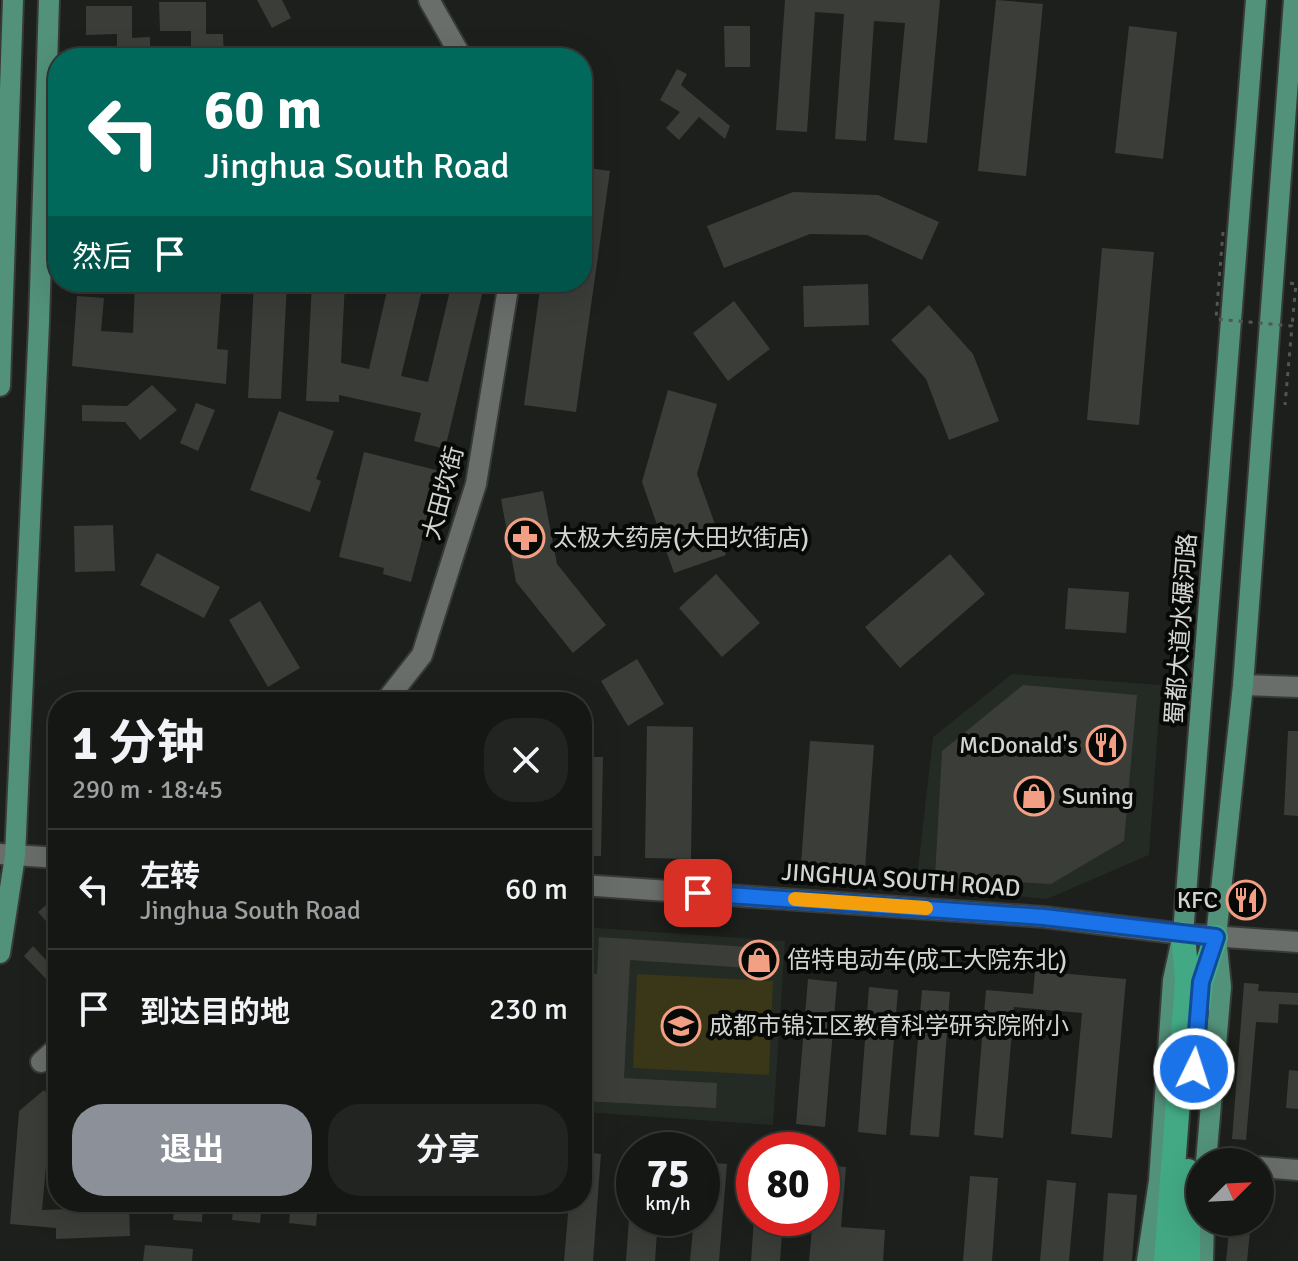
<!DOCTYPE html>
<html lang="zh">
<meta charset="utf-8">
<style>
:root{--surface:#151715;--page:#222422;--text:#f1f3f6;--muted:#9d9fa0;--line:#343634;--accent:#8c9099}
body{margin:0;font-family:Signika,"Noto Sans SC",sans-serif;background:var(--page);color:var(--text);height:100vh;display:flex;flex-direction:column;font-size:30px;white-space:nowrap}
*{box-sizing:border-box;margin:0}
p{font-size:26px;color:var(--muted)}
.icon{flex:none;width:44px;height:44px;fill:none;stroke:currentColor;stroke-width:2;stroke-linecap:round;stroke-linejoin:round}
.map{position:relative;flex:1;overflow:hidden}
.drawer{position:absolute;left:48px;top:692px;width:544px;height:520px;display:flex;flex-direction:column;background:var(--surface);border-radius:32px;box-shadow:0 8px 32px #0002,0 0 0 2px var(--line)}
.drawer>*{flex:none}
.hud{position:absolute;left:48px;top:48px;width:544px;height:244px;border-radius:32px;box-shadow:0 8px 32px #0002,0 0 0 2px var(--line);background:#00695c;color:#fff;overflow:hidden}
.needle{width:52px;rotate:66deg}
.fabs{position:absolute;left:1186px;top:1148px;display:grid;gap:16px}
.fabs a{display:grid;place-items:center;width:88px;height:88px;border-radius:50%;background:var(--surface);box-shadow:0 8px 32px #0002,0 0 0 2px var(--line);font-size:40px}
.speed{position:absolute;left:616px;top:1132px;display:flex;gap:16px;font-size:40px;font-weight:700;text-align:center}
.speed>*{display:grid;place-content:center;width:104px;height:104px;border-radius:50%;background:var(--surface);box-shadow:0 8px 32px #0002,0 0 0 2px var(--line);line-height:1}
.speed small{font-size:20px;font-weight:400}
.speed .limit{border:12px solid #d22;background:#fff;color:#111}
.pin{position:absolute;display:grid;place-items:center;width:68px;height:68px;color:#fff;margin:-34px;border-radius:16px;box-shadow:0 4px 12px #0006}
.me{position:absolute;width:88px;margin:-44px;rotate:4deg;stroke-linejoin:round;filter:drop-shadow(0 0 6px #0008)}
.turn{display:flex;align-items:center;gap:28px;height:168px;padding:0 24px;font-size:36px}
.turn .icon{width:104px;height:104px;stroke-width:2.5}
.turn b{display:block;font-size:56px;line-height:68px}
.then{display:flex;align-items:center;height:76px;padding:0 24px;background:#0003;gap:16px;font-size:30px}
.round{display:grid;place-items:center;flex:none;width:84px;height:84px;border-radius:32px;background:var(--page)}
.head{display:flex;align-items:center;justify-content:space-between;height:136px;padding:0 24px}
h1{font-size:48px;font-weight:700;line-height:60px}
.primary-button{display:flex;gap:16px;margin-top:auto;padding:16px 24px}
.primary-button a{flex:1;height:92px;border-radius:32px;background:var(--accent);color:#fff;font-size:32px;font-weight:700;line-height:92px;text-align:center}
.primary-button a+a{background:var(--page);color:var(--text)}
ul{padding:0;list-style:none}
li{display:flex;align-items:center;gap:24px;height:120px;padding:0 24px;border-top:2px solid var(--line)}
li div{flex:1}
li b{display:block;font-size:30px}
li em{font-style:normal}
.map>svg:first-child{display:block}
.built{fill:#242a24}
.green{fill:#3a3618}
.building{fill:#3b3d39}
.lines{fill:none;stroke-linecap:round;stroke-linejoin:round}
.minor-casing{stroke:#383a38;stroke-width:24}
.major-casing{stroke:#383a38;stroke-width:24}
.highway-casing{stroke:#383a38;stroke-width:28}
.path{stroke:#535653;stroke-width:3;stroke-dasharray:4 6;stroke-linecap:butt}
.minor{stroke:#6a6e6a;stroke-width:20}
.major{stroke:#52917a;stroke-width:20}
.highway{stroke:#42a984;stroke-width:24}
.path-bridge{stroke:#535653;stroke-width:3;stroke-dasharray:4 6;stroke-linecap:butt}
.route-casing{stroke:#114b97;stroke-width:20}
.route{stroke:#1a73e8;stroke-width:14}
.slow{stroke:#f59e0b;stroke-width:14}
.labels{text-anchor:middle;dominant-baseline:central;stroke-width:8;stroke-linejoin:round;paint-order:stroke}
.street-label{font-size:24px;fill:#d2d4d2;stroke:#070907}
.poi-label{font-size:24px;fill:#d2d4d2;stroke:#070907;text-anchor:start}
</style>
<div class="map">
<svg width="1298" height="1261" viewBox="0 0 1298 1261">
<rect width="100%" height="100%" fill="#1c1f1c"/>
<path class="built" d="M1012,674l149,11 -12,170 -102,44 -131,-13 17,-149z
M582,927l203,14 -12,184 -191,-13z"/>
<path class="green" d="M637,974l136,7 -4,94 -136,-7z"/>
<path class="building" d="M257,0h25l9,18 -19,10z
M785,0h155l-13,143 -33,-3 11,-117 -31,-2 -8,120 -31,-2 9,-125 -29,-2 -8,120 -31,-2z
M996,0l47,4 -17,172 -48,-5z
M159,2h47v32h17l1,24h-33v-27h-31z
M86,6h46v32l18,-1v21h-33v-24l-31,1z
M724,26h26v41h-25z
M1129,26l48,6 -14,127 -48,-6z
M677,69l10,5 -6,11 49,41 -5,13 -26,-22 -20,23 -13,-12 14,-16 -20,-12z
M582,167l28,4 -34,241 -52,-7 17,-123h41z
M793,192l85,3 61,27 -17,38 -55,-25 -57,-1 -86,34 -17,-42z
M1102,248l52,4 -15,173 -52,-5z
M135,282h87l-5,67 11,1 -2,34 -154,-18 5,-70 27,2 -3,33 32,2z
M254,282l33,1 -6,116 -33,-1z
M312,282h33l-4,81 28,6 20,-87h35l-23,94 27,6 24,-100h33l-40,167 -31,-8 7,-28 -82,-18v7l-33,-1z
M868,284l1,41 -65,2 -1,-41z
M734,301l36,48 -42,32 -35,-48z
M929,305l44,49 26,67 -50,19 -23,-61 -35,-39z
M152,385l25,25 -37,30 -15,-18 -43,-1v-16l45,1z
M668,390l49,14 -20,70 29,81 -52,18 -32,-91z
M196,403l19,7 -17,41 -18,-8z
M279,411l55,20 -18,48 5,2 -11,31 -60,-22z
M364,452l76,19 -29,111 -28,-8 1,-6 -45,-11z
M543,491l14,73 49,61 -33,28 -57,-71 -15,-83z
M113,525l2,46 -40,1 -1,-46z
M157,553l63,34 -16,31 -64,-33z
M950,554l35,40 -85,74 -35,-41z
M716,574l44,49 -38,34 -43,-49z
M1068,588l61,4 -3,41 -61,-4z
M260,601l40,67 -32,19 -39,-67z
M637,659l27,45 -36,22 -27,-45z
M1023,685l114,10 -13,146 -73,43 -116,-7 7,-126z
M647,726l46,1 -2,132 -46,-1z
M1288,731h10v85l-14,-1z
M810,741l64,4 -9,124 -64,-5z
M582,757h21l-2,99h-19z
M58,895v40l-20,-23z
M599,937l179,12 -1,21 -147,-10 -6,118 93,5 -1,25 -134,-7 6,-128 9,1z
M33,946l15,16 10,-9v24l-7,7 -27,-28z
M1035,971l91,8 -14,159 -41,-4 11,-121 -68,-6 -11,131 -29,-3 12,-145 47,4z
M808,979l29,3 -12,145 -29,-3z
M1244,983l15,1 -1,7 40,2v12l-19,-1 -1,19 -22,-1 -10,118 -14,-1z
M869,987l29,3 -12,145 -28,-3z
M922,990l28,2 -11,145 -29,-2z
M1289,1070l9,1v38l-12,-1z
M44,1090l14,16v9l-8,7 -8,88 87,-3 1,29 -74,3v-11l-46,-4 9,-113z
M582,1152l19,2 -8,107h-29l5,-59h13z
M702,1162l25,2 -8,97h-29l4,-43h8z
M822,1165l24,2 -5,60 44,3 -2,31h-74l4,-43h9z
M970,1176l28,2 -6,83h-29z
M1047,1180l29,3 -7,78h-29z
M1108,1193l29,2 -5,66h-29z
M175,1202h28l-1,20 -29,-2z
M234,1202h28l-2,21 -28,-3z
M291,1202h27l-2,24 -27,-3z
M629,1218h29l-3,43h-29z
M754,1218h29l-3,43h-29z
M1230,1222h21l-4,39h-21z
M145,1245l48,4 -1,12h-49z"/>
<g class="lines">
<g class="minor-casing">
<path id="minor" d="M429,0l33,58
M1243,685l55,2
M385,702l37,-47 54,-171 33,-202
M0,854l58,4
M582,885l462,32 139,17 115,8
M41,1062l17,-15
M1260,1167l38,3"/>
</g>
<g class="major-casing">
<path id="major" d="M0,386l13,-386
M0,953l15,-97 24,-533 10,-323
M1206,1162l15,-175 -5,-50 27,-252 51,-685
M1147,1261l12,-80 14,-201 10,-46 73,-934
M1203,1261l1,-39"/>
</g>
<g class="highway-casing">
<path id="highway" d="M1199,1003l2,-21 15,-45
M1188,1171v90
M1166,1261l21,-280 -4,-47"/>
</g>
<path class="path" d="M1290,283l6,1 -4,42"/>
<use href="#minor" class="minor"/>
<use href="#major" class="major"/>
<use href="#highway" class="highway"/>
<path class="path-bridge" d="M1223,232l-7,87 76,7 -7,79"/>
</g>
<g class="lines">
<g class="route-casing">
<path id="route" d="M698,893l346,24 172,20 -15,45 -7,87"/>
</g>
<use href="#route" class="route"/>
<path class="slow" d="M795,899l131,9"/>
</g>
<defs>
<g id="pharmacy-ring" transform="scale(2)"><circle r="9.5" fill="#070907" stroke="#f39f83" stroke-width="1.5"/><path d="M-2-6h4v4h4v4h-4v4h-4v-4h-4v-4h4Z" fill="#f39f83"/></g>
<g id="restaurant-ring" transform="scale(2)"><circle r="9.5" fill="#070907" stroke="#f39f83" stroke-width="1.5"/><path d="M-5-6h1v4h1v-4h1v4h1v-4h1v5L-1.5 .5V6h-2V.5L-5-1ZM5-6V6H3V1.5H1.5Q1.5-4 5-6Z" fill="#f39f83"/></g>
<g id="shop-ring" transform="scale(2)"><circle r="9.5" fill="#070907" stroke="#f39f83" stroke-width="1.5"/><path d="M-5-2.5h2.3a2.7 3.5 0 0 1 5.4 0H5L5.5 6h-11ZM-1.5-2.5h3a1.5 2.3 0 0 0-3 0Z" fill="#f39f83"/></g>
<g id="school-ring" transform="scale(2)"><circle r="9.5" fill="#070907" stroke="#f39f83" stroke-width="1.5"/><path d="M0-5L7-2L0 1L-7-2ZM-4 1L0 2.5L4 1V4Q0 6-4 4Z" fill="#f39f83"/></g>
</defs>
<g fill-rule="evenodd">
<use href="#pharmacy-ring" x="525" y="538"/>
<use href="#restaurant-ring" x="1106" y="745"/>
<use href="#shop-ring" x="1034" y="796"/>
<use href="#restaurant-ring" x="1246" y="900"/>
<use href="#shop-ring" x="759" y="960"/>
<use href="#school-ring" x="681" y="1026"/>
</g>
<g class="labels">
<g class="street-label">
<text transform="translate(443 493) rotate(-75)">大田坎街</text>
<text transform="translate(1181 629) rotate(-86)">蜀都大道水碾河路</text>
<text transform="translate(901 880) rotate(4)">JINGHUA SOUTH ROAD</text>
</g>
<g class="poi-label">
<text x="553" y="538">太极大药房(大田坎街店)</text>
<text x="1078" y="745" text-anchor="end">McDonald's</text>
<text x="1062" y="796">Suning</text>
<text x="1218" y="900" text-anchor="end">KFC</text>
<text x="787" y="960">倍特电动车(成工大院东北)</text>
<text x="709" y="1026">成都市锦江区教育科学研究院附小</text>
</g>
</g>
</svg>
<div class="fabs">
<a><svg class="needle" viewBox="-14 -14 28 28"><path d="M0-13l5 13h-10z" fill="#e53935"/><path d="M0 13l5-13h-10z" fill="#9d9fa0"/></svg></a>
</div>
<div class="speed"><div>75<small>km/h</small></div><div class="limit">80</div></div>
<div class="pin" style="left:698px;top:893px;background:#d93025"><svg class="icon" aria-label="arrive" viewBox="0 0 24 24"><path d="M6 21V4h12l-3 4 3 4H6"/></svg></div>
<svg class="me" style="left:1194px;top:1069px" viewBox="-20 -20 40 40"><circle r="17" fill="#1a73e8" stroke="#fff" stroke-width="3"/><path d="M0-11L8 9 0 5-8 9z" fill="#fff"/></svg>
<div class="hud">
<div class="turn"><svg class="icon" aria-label="left" viewBox="0 0 24 24"><path d="M17 20v-9H6M10 6l-5 5 5 5"/></svg><div><b>60 m</b>Jinghua South Road</div></div>
<div class="then">然后<svg class="icon" aria-label="arrive" viewBox="0 0 24 24"><path d="M6 21V4h12l-3 4 3 4H6"/></svg></div>
</div>
<section class="drawer">
<div class="head"><div><h1>1 分钟</h1><p>290 m · 18:45</p></div><a class="round"><svg class="icon" aria-label="close" viewBox="0 0 24 24"><path d="M6 6l12 12M18 6L6 18"/></svg></a></div>
<ul>
<li><svg class="icon" aria-label="left" viewBox="0 0 24 24"><path d="M17 20v-9H6M10 6l-5 5 5 5"/></svg><div><b>左转</b><p>Jinghua South Road</p></div><em>60 m</em></li>
<li><svg class="icon" aria-label="arrive" viewBox="0 0 24 24"><path d="M6 21V4h12l-3 4 3 4H6"/></svg><div><b>到达目的地</b></div><em>230 m</em></li>
</ul>
<div class="primary-button"><a>退出</a><a>分享</a></div>
</section>
</div>
